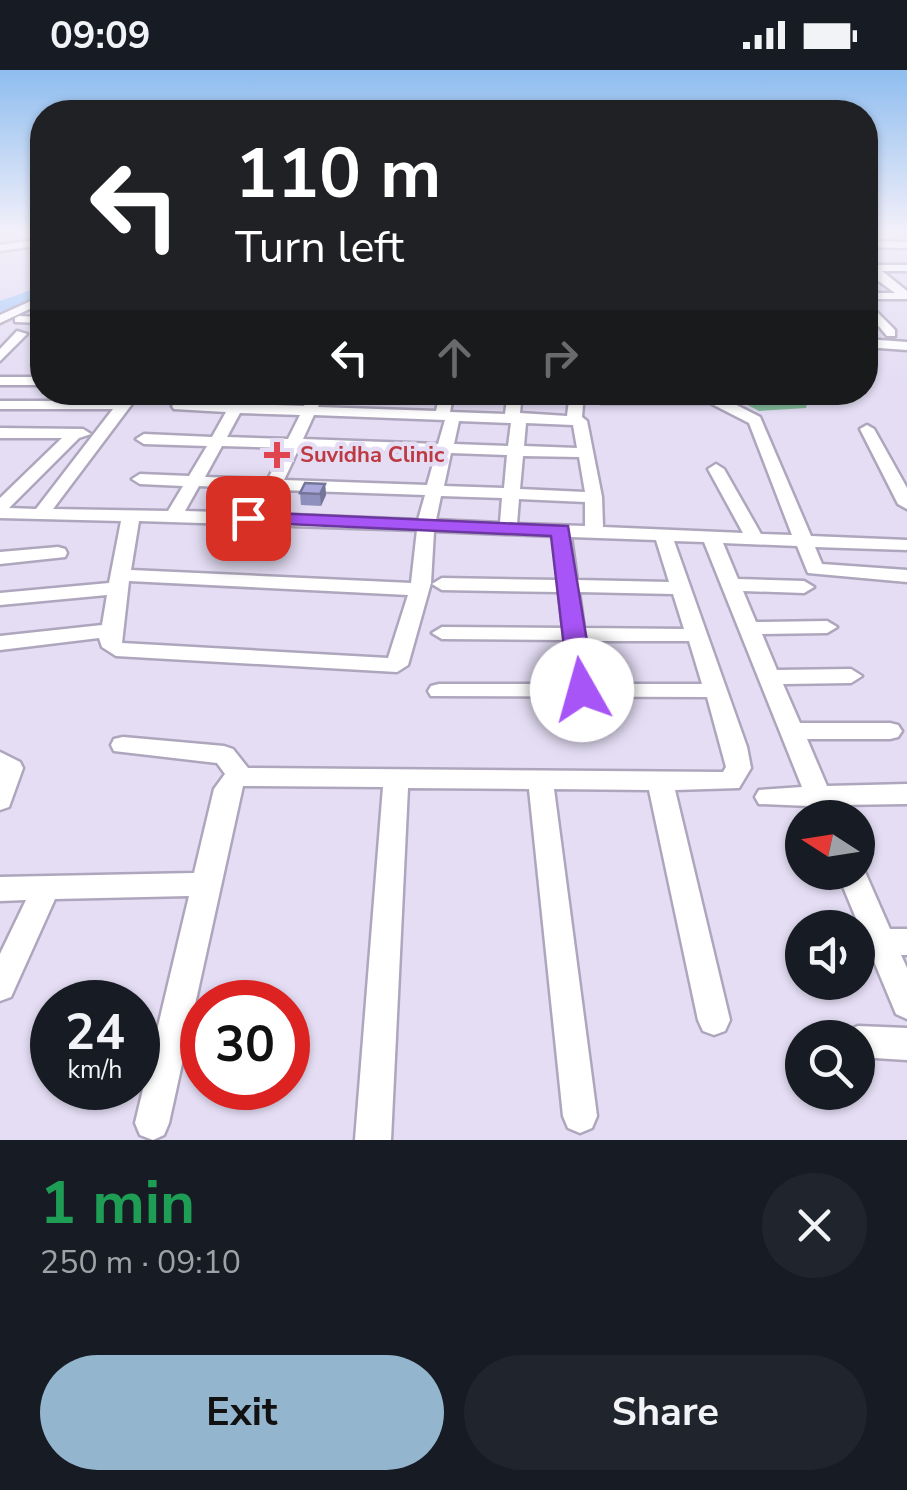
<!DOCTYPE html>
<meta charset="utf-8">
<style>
:root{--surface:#171b24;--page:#20242c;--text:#f1f3f6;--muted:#9ea1a6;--accent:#93b5ce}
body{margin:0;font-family:"Nunito Sans",sans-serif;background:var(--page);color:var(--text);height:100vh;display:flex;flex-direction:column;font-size:38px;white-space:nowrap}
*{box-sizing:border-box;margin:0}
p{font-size:32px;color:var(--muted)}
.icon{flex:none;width:55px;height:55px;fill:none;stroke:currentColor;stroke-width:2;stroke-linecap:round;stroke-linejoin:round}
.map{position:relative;height:1070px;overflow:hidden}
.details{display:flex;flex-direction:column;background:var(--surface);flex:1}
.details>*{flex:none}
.top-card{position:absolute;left:30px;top:30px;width:848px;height:305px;border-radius:40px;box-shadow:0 2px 8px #0004;background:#202124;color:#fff;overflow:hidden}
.needle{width:65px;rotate:282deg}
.fabs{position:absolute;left:785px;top:730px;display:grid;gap:20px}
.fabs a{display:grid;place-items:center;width:90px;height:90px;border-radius:50%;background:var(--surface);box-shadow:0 2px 8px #0004;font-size:50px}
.speed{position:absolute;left:30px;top:910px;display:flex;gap:20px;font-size:50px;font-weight:700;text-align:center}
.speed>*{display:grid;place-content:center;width:130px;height:130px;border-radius:50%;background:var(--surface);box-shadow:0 2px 8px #0004;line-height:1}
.speed small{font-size:25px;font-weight:400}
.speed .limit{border:15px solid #d22;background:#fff;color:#111}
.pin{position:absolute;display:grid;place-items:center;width:85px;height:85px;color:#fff;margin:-42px;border-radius:20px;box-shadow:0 5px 15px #0006}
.me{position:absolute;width:110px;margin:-55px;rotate:353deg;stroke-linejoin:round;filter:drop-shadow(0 0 8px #0008)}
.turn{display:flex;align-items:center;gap:35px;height:210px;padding:0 40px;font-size:45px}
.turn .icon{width:130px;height:130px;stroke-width:2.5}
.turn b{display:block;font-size:70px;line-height:85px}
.lanes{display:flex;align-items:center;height:95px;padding:0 40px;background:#0003;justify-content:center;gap:50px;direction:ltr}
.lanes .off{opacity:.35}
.round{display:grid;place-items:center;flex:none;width:105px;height:105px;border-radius:52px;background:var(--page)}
.summary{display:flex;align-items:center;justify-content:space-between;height:170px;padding:0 40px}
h1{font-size:60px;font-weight:700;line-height:75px;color:#1e9e55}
.action{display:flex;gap:20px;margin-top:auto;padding:20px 40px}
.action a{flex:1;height:115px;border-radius:60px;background:var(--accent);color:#111;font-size:40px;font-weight:700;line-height:115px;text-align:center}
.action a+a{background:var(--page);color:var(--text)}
.status{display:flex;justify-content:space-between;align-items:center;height:70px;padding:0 50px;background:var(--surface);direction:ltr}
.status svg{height:28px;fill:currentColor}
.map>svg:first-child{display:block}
.forest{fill:#85be9d}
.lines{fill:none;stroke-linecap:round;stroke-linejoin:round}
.river{fill:#a7cbfa;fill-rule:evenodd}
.minor-casing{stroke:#aea6bc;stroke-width:5}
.minor{fill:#fff;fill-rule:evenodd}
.wall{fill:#9090be}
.shaded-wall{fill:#76769b}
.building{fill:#a8a8dd;stroke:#76769b;stroke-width:2.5}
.route{fill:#a855f7;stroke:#6d37a1;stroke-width:2.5}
.health-dot{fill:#e0444e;stroke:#e4ddf4;stroke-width:4}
.labels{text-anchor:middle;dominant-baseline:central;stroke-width:9;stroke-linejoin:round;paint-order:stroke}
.far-health-label{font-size:22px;font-weight:bold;fill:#be3a42;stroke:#e4ddf4;text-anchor:start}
</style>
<div class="status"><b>09:09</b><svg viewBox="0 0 49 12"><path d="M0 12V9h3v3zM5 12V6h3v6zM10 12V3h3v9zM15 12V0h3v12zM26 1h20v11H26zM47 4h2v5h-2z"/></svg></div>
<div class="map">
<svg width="907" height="1070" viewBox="0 0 907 1070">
<rect width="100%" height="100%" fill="#e4ddf4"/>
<path class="forest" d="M725,323h85l-4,15 -47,3z"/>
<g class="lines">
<path class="river" d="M42,216v11l-42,15v-11z"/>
<g class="minor-casing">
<path id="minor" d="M42,169v6l-42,6v-6z
M865,171l42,1v6l-42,-1z
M865,189l10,6h32v6h-25l25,20v8h-42v-6h30l-30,-22z
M42,226v7l-42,20v-8z
M865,230l30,30v6h-8l-22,-26z
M19,246l23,1v6l-27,-1v-4z
M17,261l10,3 -27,27v-12z
M865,269l42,3v8l-42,-3z
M0,307h42v8h-42z
M126,322h15l-88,117 115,2 15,-25 -43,-2 -8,-5 8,-5 49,2 18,-30 -63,-2 -8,-5 8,-5 68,3 14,-25 -52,-3 -2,-3 7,-4 52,2 7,-12h14l-7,12 59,2 7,-14h14l-7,15 118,4 4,-19h14l-4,20 55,2 3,-22h14l-2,21 47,3 3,-24h14l-2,25 5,4 15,76 1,30 140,6 -35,-64 8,-5 8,5 37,65 31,1 -43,-112 -39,-20h-109l-7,-4 7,-4 110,-3 49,25 51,119 96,4v10l-92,-3 7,17 85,6v12l-99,-9 -11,-27 -74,-3 15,36 66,2 10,6 -10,6 -61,-2 13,31 71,-1 10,6 -10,6 -65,1 15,36 74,-1 11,7 -11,7 -68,1 17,39h90l8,2 4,6 -4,6 -8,2h-83l20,47 80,-2v20l-71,1 5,13h-26l-5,-12 -51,-2 -4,-7 4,-7 43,-3 -98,-245 -30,-1 73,206 4,21 -12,20 -64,2 55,230 -5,11 -11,4 -11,-4 -5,-11 -49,-230 -95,-1 43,327 -5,12 -12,5 -12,-5 -5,-12 -34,-327 -121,-1 -17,352h-36l28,-353 -140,-1 -74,337 -5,12 -11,5 -13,-5 -5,-12 54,-227 -134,3 -44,98 -11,4v-47l26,-54 -26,1v-24l194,-4 20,-84 11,-15 -8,-11 -103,-12 -3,-6 3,-6 9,-2 101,9 9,3 15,19 475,4 3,-5 -19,-70 -276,-1 -3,-5 3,-5 8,-2h131l-5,-44 -123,-1 -10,-6 10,-6 121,1 -4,-36 -117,-2 -10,-6 10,-6 116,2 -5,-44 -119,-5 -3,52 -23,82 -11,7 -281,-16 -14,-9 -3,-9 -99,12v-14l102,-11 5,-30 -107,10v-12l109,-10 12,-62 -121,-3v-20l62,-60h-62v-10l83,1 8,5 -12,4 -70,70 27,1 77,-100h-113v-8h120zM240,343l60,2 -12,24 -61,-2zM314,345l131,5 -7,24 -135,-5zM459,351l52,2 -3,23 -54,-2zM526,353l47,2 4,23 -53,-2zM222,376l62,2 -16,31 -63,-2zM299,378l137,5 -9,32 -143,-5zM451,383l56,2 -3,33 -60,-2zM523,386l56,1 6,35 -65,-3zM199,416l65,3 -12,24 -67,-2zM280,420l145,5 -7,25 -149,-6zM441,426l61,2 -2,25 -64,-3zM519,429l66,3v24l-68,-2zM139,451l278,9 -6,53 -280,-13zM571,467l85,3 13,42 -92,-2zM129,511l279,14 -20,63 -266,-15zM579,522l94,2 11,35 -100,-1zM586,571h103l13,43h-110z
M867,355l7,4 33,59v21l-9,-5 -38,-75z
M58,477l7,2 2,4 -2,4 -65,7v-12z
M0,682l20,10 3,6 -14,39 -9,3z
M858,793l7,9 25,57h17v26h-6l6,13v51l-11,-5 -25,-60h-13v-26h2l-23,-56h21z
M858,956l49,2v32l-49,-3v-19h-14l2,-7z"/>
</g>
<use href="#minor" class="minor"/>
</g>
<path class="wall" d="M325,414l1,11 -5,11 -20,-1 -1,-12z"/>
<path class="shaded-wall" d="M325,414l1,11 -5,11 -1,-12z"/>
<path class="building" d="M305,413l20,1 -5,10 -20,-1z"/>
<linearGradient id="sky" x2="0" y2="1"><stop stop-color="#8ebdef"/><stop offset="0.52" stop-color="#f3f0fa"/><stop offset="1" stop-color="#f3f0fa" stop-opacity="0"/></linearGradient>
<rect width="907" height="311" fill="url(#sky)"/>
<path class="route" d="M248,442l320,14 27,164 -13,9 -13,-9 -18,-154 -310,-14 -2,-4z"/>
<path class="health-dot" d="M272 370h10v10h10v10h-10v10h-10v-10h-10v-10h10z"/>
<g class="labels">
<g class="far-health-label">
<text x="300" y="385">Suvidha Clinic</text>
</g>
</g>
</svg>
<div class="fabs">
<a><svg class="needle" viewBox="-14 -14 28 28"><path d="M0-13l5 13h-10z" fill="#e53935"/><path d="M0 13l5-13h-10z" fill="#9ea1a6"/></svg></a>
<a><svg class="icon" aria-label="sound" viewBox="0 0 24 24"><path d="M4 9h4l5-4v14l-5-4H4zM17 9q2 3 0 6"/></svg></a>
<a><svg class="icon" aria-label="search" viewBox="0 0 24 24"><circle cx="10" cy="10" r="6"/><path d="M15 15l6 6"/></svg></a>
</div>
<div class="speed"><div>24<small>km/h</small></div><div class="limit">30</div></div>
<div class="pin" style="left:248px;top:448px;background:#d93025"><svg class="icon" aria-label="arrive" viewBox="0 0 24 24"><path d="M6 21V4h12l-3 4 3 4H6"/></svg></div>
<svg class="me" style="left:582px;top:620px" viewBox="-20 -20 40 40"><circle r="19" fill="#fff"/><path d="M0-13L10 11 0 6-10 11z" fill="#a855f7"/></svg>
<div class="top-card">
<div class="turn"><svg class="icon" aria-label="left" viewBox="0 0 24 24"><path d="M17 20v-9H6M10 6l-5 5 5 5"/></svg><div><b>110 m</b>Turn left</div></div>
<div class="lanes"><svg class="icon" aria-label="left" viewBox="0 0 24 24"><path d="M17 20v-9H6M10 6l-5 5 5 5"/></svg><svg class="icon off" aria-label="ahead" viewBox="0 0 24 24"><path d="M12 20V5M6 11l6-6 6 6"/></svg><svg class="icon off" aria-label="right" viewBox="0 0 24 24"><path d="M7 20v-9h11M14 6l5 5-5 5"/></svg></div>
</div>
</div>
<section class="details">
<div class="summary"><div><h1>1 min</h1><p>250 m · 09:10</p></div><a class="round"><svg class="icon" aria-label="close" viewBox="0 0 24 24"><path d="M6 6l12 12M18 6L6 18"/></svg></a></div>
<div class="action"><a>Exit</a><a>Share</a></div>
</section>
